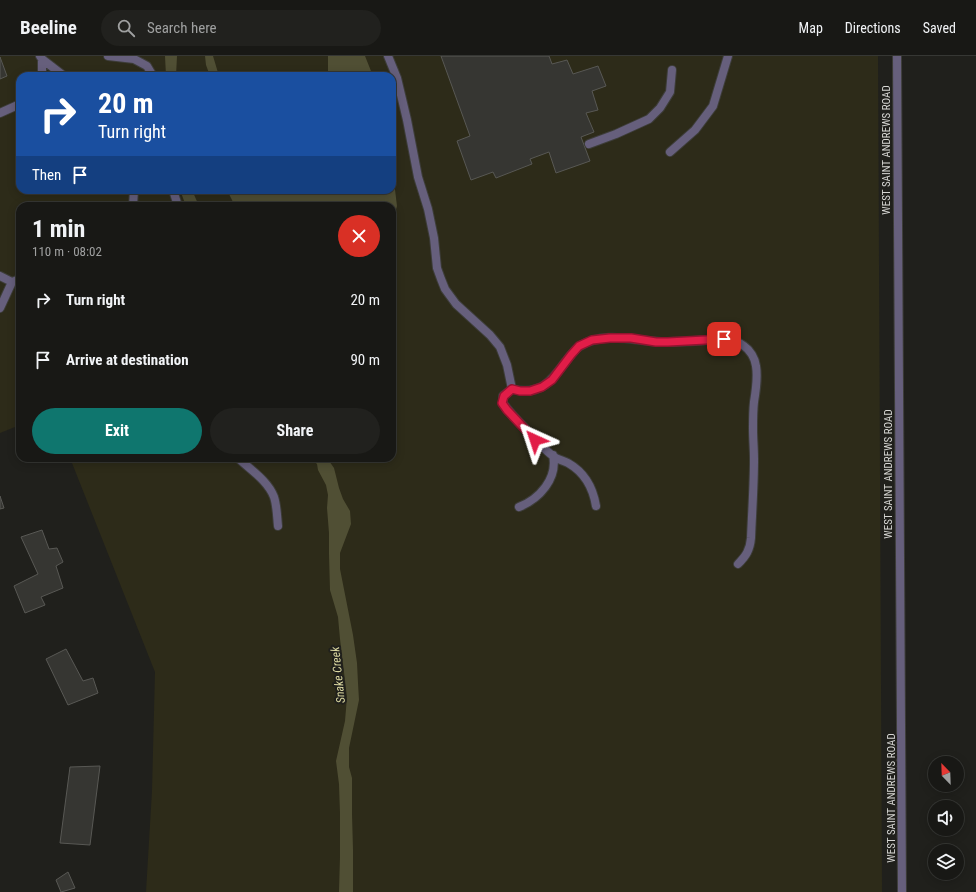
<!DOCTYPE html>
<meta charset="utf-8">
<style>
:root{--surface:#181815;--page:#21211e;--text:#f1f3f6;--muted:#9fa0a0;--line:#363734;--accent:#0f766e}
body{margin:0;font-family:"Roboto Condensed",sans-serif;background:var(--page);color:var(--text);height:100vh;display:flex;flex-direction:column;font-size:15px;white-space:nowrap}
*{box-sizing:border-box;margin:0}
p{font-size:13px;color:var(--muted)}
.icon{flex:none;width:22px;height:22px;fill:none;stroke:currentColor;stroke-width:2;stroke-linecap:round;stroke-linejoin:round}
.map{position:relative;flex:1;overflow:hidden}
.drawer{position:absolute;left:16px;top:146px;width:380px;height:260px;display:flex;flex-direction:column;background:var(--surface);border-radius:12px;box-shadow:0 2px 10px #0003,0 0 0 1px var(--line)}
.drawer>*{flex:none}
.guide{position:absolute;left:16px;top:16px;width:380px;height:122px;border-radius:12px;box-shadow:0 2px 10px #0003,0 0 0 1px var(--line);background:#1a4fa0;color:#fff;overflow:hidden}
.needle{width:26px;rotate:337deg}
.buttons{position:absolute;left:928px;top:700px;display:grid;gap:8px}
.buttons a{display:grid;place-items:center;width:36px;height:36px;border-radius:50%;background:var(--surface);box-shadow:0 2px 10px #0003,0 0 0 1px var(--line);font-size:20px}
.pin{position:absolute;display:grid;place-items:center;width:34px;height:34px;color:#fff;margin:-17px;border-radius:8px;box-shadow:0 2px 6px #0006}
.me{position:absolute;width:44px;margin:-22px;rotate:318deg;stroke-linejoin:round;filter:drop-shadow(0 0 3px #0008)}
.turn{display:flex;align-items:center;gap:14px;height:84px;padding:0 16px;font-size:18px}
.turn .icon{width:52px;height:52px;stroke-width:2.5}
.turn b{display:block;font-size:28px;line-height:34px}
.then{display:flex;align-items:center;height:38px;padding:0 16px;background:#0003;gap:8px;font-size:15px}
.round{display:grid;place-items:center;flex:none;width:42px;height:42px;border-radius:21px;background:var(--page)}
.overview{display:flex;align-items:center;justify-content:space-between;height:68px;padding:0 16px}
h1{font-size:24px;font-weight:700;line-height:30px}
.action{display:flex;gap:8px;margin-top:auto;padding:8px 16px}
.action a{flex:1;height:46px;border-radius:24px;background:var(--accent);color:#fff;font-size:16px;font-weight:700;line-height:46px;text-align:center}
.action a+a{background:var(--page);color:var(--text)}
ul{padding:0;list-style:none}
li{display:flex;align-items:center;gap:12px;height:60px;padding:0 16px}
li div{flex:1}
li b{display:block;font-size:15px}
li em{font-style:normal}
header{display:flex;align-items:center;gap:24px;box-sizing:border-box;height:56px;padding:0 20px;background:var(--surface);border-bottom:1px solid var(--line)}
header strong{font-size:19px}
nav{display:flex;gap:22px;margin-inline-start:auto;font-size:14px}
.search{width:280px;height:36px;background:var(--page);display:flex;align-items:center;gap:10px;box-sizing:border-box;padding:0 14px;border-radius:22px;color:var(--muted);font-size:15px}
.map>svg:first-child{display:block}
.green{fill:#2d2b19;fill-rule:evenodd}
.water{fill:#504f34}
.building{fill:#363632;stroke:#585854}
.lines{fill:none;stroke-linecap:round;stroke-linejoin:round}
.service-casing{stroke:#3d3d39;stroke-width:10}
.minor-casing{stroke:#3d3d39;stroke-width:10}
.service{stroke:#665f7c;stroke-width:8}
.minor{stroke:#665f7c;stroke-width:8}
.route-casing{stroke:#92132f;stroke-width:10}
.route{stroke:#e11d48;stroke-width:7}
.labels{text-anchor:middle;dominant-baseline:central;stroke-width:4;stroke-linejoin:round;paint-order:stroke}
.street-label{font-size:11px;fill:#d6d6d3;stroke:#20201c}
.water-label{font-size:12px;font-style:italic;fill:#dad7a0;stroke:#20201c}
</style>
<header>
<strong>Beeline</strong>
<div class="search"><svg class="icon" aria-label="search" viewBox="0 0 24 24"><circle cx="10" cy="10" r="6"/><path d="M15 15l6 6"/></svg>Search here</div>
<nav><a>Map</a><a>Directions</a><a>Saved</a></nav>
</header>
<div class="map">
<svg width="976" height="836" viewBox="0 0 976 836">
<rect width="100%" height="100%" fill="#20201c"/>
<path class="green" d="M0,0h878l4,836h-736l6,-101 3,-119 -85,-214h322v-252h-372v219l-20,8zM20,20h372v114h-372z"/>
<path class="water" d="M165,0h12l-1,20h-10z
M205,0h8l6,20h-9l-4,-11z
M328,0h37l8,20h-45z
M392,109l5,41 -4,15 2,9 1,6 -1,10 -3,11v-51h-157l-8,-16h165z
M180,134h12l7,16h-13z
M311,402h16l7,10 5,20 4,11 7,12 1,13 -11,29v16l13,66 4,28 1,20 1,17 -10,48v19l3,11v36l1,36v42h-14l1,-35v-44l-1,-29 -3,-23 9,-40 2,-24 -7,-58 -2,-22 -8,-27 -1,-36v-21l-2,-25 1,-13 -2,-10 -8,-15 -1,-6z"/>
<path class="building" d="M441,0h108l3,8 15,-4 6,14 25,-8 8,20 -14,5 6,19 -12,3 8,19 -13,5 9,24 -34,12 -7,-21 -19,7 2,5 -36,14 -3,-6 -22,8 -14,-39 13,-5z
M0,1l7,19 -7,3z
M0,440l4,12 -4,1z
M42,474l7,19 8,-1 6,14 -7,4 7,22 -22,9 4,8 -20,8 -11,-27 24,-12 -17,-37z
M66,593l17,32 10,-3 5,15 -30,12 -22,-46z
M100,710l-10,79 -30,-2 10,-76z
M68,816l7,16 -14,4 -5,-12z"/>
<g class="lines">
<g class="service-casing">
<path id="service" d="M40,0l2,3 22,17
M108,0l26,3 13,7 6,10
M388,0l9,22 10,42 11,57 10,32 6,29 3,30 4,11 4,10 11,15 34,31 10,12 7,18 5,24 -9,7v7c6,9 14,17 22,25 9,10 20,23 31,30 4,2 8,3 12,5 16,9 25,25 28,43
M42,20v-17
M0,57l20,-9
M589,88l27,-10 33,-15 11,-11 10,-16 2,-22
M670,96l25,-22 18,-24 15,-50
M173,134l5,16
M133,150l1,-16
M0,220l12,6
M0,252l12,-26 8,-3
M512,333c28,7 39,-7 54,-28 4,-5 9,-12 14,-15 25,-16 59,-4 86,-4 14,0 29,-1 43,-2 5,0 10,-1 15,-1 6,0 15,3 20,7 6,4 11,12 12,20 2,12 0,24 -2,36 -1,9 -1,18 -1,27 0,10 1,20 1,30 0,27 -2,53 -3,79 -1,12 -5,18 -13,26
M238,402c13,12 30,23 36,39 3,9 3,20 4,29
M519,451c20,-8 39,-28 34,-52"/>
</g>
<g class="minor-casing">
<path id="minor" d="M897,0l5,836"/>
</g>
<use href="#service" class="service"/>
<use href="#minor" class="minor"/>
</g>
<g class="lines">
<g class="route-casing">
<path id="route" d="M535,384l-28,-30 -5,-7 2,-7 8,-7 8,2h10l12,-4 10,-7 19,-25 8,-9 13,-6 18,-2h21l25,4h12l56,-3"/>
</g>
<use href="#route" class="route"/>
</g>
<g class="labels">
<g class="street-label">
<text transform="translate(886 94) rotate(-90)">WEST SAINT ANDREWS ROAD</text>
<text transform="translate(888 418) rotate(-90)">WEST SAINT ANDREWS ROAD</text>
<text transform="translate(891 742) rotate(-90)">WEST SAINT ANDREWS ROAD</text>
</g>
<g class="water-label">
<text transform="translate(338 619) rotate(-96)">Snake Creek</text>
</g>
</g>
</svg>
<div class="buttons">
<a><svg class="needle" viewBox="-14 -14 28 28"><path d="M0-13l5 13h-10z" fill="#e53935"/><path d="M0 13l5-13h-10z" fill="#9fa0a0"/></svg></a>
<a><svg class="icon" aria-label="sound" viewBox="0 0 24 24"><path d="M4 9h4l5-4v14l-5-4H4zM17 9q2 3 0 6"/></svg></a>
<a><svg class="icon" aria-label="layers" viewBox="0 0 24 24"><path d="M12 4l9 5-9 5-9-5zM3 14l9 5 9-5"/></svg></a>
</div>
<div class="pin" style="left:724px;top:283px;background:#d93025"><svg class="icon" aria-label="arrive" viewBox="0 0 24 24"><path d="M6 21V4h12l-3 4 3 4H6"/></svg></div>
<svg class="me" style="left:535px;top:384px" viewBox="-20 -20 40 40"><path d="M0-17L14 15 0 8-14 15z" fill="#e11d48" stroke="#fff" stroke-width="4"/></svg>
<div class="guide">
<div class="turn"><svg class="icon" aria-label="right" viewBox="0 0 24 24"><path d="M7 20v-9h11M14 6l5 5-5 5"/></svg><div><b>20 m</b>Turn right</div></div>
<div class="then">Then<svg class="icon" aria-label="arrive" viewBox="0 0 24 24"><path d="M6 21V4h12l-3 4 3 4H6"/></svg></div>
</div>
<section class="drawer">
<div class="overview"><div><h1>1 min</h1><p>110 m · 08:02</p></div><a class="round" style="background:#d93025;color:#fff"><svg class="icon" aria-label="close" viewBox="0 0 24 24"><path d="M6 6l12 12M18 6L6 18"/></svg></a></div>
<ul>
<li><svg class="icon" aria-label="right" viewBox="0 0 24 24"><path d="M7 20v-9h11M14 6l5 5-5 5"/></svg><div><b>Turn right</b></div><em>20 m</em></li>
<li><svg class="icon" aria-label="arrive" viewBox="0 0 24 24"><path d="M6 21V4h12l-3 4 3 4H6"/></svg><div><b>Arrive at destination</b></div><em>90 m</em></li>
</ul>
<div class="action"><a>Exit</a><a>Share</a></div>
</section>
</div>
